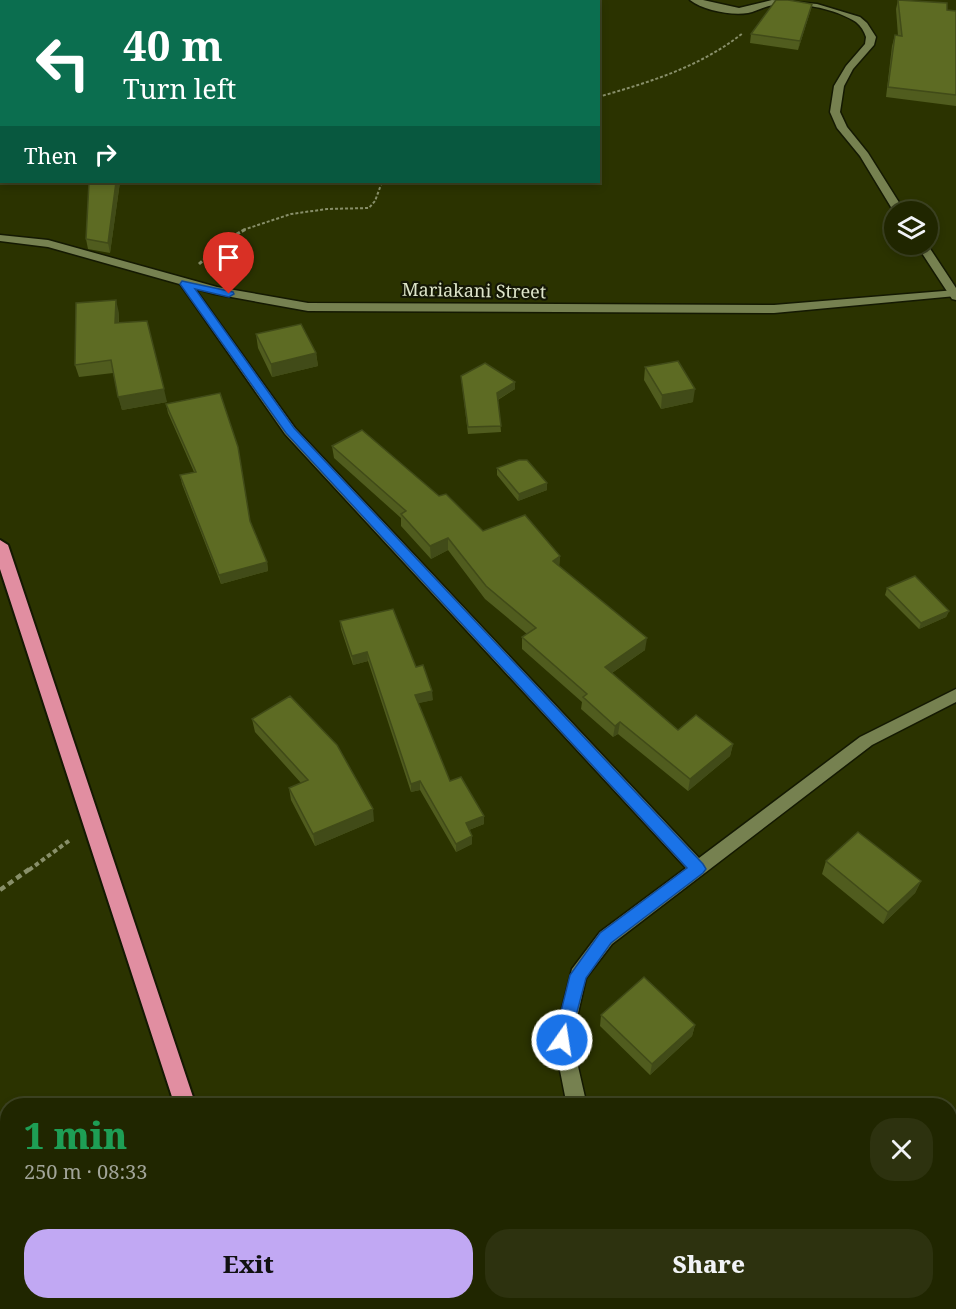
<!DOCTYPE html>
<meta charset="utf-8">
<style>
:root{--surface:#202600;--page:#2d320f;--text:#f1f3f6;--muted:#a2a599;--line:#3d4322;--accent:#c1a8f3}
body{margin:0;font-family:"Noto Serif",serif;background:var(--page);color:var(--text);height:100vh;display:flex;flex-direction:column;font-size:22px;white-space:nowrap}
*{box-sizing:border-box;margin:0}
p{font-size:20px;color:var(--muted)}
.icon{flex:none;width:33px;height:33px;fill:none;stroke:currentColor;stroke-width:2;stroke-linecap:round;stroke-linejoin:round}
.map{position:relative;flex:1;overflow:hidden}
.details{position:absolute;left:0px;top:1098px;width:957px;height:212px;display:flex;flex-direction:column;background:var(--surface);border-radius:24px 24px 0 0;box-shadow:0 3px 9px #0003,0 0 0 2px var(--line)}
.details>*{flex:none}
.banner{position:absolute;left:0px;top:0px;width:600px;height:183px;box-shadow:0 3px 9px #0003,0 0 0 2px var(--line);background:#0b6e4f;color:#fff;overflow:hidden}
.tools{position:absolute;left:884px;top:201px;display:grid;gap:12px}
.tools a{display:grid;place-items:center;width:54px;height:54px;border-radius:50%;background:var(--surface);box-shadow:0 3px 9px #0003,0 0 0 2px var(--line);font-size:30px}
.pin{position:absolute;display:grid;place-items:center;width:51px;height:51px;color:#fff;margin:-62px -26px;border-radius:50% 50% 50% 0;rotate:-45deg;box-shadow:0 0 6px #0007}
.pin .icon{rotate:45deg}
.me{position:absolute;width:66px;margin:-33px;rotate:13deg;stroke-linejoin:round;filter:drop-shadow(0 0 4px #0008)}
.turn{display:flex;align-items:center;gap:21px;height:126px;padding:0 24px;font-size:27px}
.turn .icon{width:78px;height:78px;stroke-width:2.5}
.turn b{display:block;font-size:42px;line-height:51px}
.then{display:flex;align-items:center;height:57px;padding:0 24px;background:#0003;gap:12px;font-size:22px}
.round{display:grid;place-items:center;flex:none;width:63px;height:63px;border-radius:24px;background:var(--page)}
.head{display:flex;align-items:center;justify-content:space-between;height:102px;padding:0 24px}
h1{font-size:36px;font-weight:800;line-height:45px;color:#1e9e55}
.action{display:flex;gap:12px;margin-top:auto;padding:12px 24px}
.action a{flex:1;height:69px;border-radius:24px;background:var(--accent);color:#111;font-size:24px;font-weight:800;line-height:69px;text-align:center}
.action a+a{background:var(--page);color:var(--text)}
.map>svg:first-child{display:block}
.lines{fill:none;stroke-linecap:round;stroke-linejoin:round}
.minor-casing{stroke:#141902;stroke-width:3}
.tertiary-casing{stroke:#141902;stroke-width:3}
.trunk-casing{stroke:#141902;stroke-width:4}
.path-far3{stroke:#888f69;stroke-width:2;stroke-dasharray:3 2;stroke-linecap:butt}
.path-far2{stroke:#888f69;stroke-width:3;stroke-dasharray:4 2;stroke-linecap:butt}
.path-far1{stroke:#888f69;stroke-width:4;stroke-dasharray:4.5 3;stroke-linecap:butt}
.path{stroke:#888f69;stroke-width:4.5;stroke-dasharray:6 4;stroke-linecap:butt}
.minor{fill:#768150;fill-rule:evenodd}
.tertiary{fill:#768150;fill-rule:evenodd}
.trunk{fill:#e18ea1;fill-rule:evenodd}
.wall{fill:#505c1e}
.shaded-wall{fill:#414b18}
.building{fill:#5d6b23;stroke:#414b18;stroke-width:1.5}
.route{fill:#1a73e8;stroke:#114b97;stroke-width:1.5}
.labels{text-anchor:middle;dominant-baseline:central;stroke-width:4.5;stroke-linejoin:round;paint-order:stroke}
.far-street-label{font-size:18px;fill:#dee5ca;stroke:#151805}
</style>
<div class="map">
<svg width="956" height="1309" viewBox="0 0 956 1309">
<rect width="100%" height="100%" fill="#2b3300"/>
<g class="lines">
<g class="minor-casing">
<path id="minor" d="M690,0h13l36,8 33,-8 45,4 43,13 7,6 9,14 -2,8 -21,24 -9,17 -4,26 7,15 21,26 37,59h-11l-34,-56 -23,-28 -7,-16 4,-26 12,-20 19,-22 1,-7c-2,-6 -5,-11 -10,-15 -20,-13 -58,-21 -82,-17 -9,1 -17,6 -26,8 -17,3 -45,-3 -58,-13z
M916,244h11l29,44v12l-4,-1z
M186,281l4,1 105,146 404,430 161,-121 96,-48v13l-84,43 -260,199 -26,34 -14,62 15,66h-20l-13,-66 18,-71 28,-37 86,-64 -401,-434 -105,-150z
M8,1236v23l-8,3v-23z
M668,1302h23l3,7h-23z"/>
</g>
<g class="tertiary-casing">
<path id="tertiary" d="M0,235l48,5 169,47 91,16 466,2 182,-15v6l-182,17 -466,-2 -93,-17 -167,-47 -48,-6z"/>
</g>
<g class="trunk-casing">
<path id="trunk" d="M0,540l8,5 188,561h-21l-175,-537z
M229,1302h24l2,7h-24z"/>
</g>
<path class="path-far3" d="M598,97c52,-15 102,-30 145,-64
M243,230l48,-16 36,-5 42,-1 6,-7 7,-19"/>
<path class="path-far2" d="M199,264l27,-24 20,-11"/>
<path class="path-far1" d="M29,870l41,-30"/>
<path class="path" d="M0,890l31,-22
M385,1302l2,7"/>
<use href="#minor" class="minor"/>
<use href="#tertiary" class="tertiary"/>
<use href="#trunk" class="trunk"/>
</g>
<path class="wall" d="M225,0h25l-4,2h-19z
M898,0l49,10 9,1v95l-70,-9 6,-51 3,-11 3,1 -2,-27z
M812,4l-2,8 -12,38 -48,-7 1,-9z
M120,182l-10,71 -22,-4 -2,-10z
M119,313v10l48,79 -45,8 -9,-37 -34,4 -4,-12z
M256,334l60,19 2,13 -46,11 -14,-29z
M645,367l48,35 -32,7 -17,-29z
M461,376l54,13 -17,11 3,32 -33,2z
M166,404l84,117 17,41 1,9 -47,13 -39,-100 -2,-9 14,-3 -26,-59z
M332,446l107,50 44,35 77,25 -1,10 86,84 -33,23 66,57 55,14 -3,12 -42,35 -70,-57 -5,3 -32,-28 1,-7 -60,-53v-12l5,-3 -42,-35 -37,-49 -17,9 -30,-33v-8l-67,-60z
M497,468l50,22 -29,11 -21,-26z
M887,588l62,23 -3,6 -27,12 -34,-34z
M340,621l76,46 17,33 -15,3 32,78 34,43 -15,6 3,14 -16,8 -36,-62 -9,2 -43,-131 -15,4 -12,-36z
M252,719l122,102 -59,25 -24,-46 -2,-12 12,-5 -46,-51z
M826,861l95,20 -6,12 -32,31 -61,-50z
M601,1015l94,10 -3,11 -42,39 -50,-49z
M761,1302h86l-7,7h-14l-6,-6 -14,6h-41z"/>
<path class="shaded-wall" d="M234,0h16l-4,2h-12z
M812,4l-2,8 -12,38 2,-9z
M116,182h4l-10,71 -2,-10z
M116,300l3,13 -1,23 -3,-13z
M316,353l2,13 -46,11 -1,-13z
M515,382v7l-18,11v-7z
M164,389l3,13 -45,8 -4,-13z
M695,389l-2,13 -32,7 1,-14z
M547,483v7l-29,11 1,-7z
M448,538v12l-17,9 -1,-13z
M560,556l-1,13 -6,-8z
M267,562l1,9 -47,13 -2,-9z
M949,611l-3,6 -27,12 2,-6z
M647,638l-2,12 -42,29 2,-12z
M367,652l1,9 -15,4 -1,-9z
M432,691l1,9 -18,4v-9z
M620,722l-2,12 -5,3 2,-11z
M733,744l-3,12 -42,35 2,-12z
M420,781v9l-9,2v-8z
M373,809l1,12 -59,25 -2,-12z
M484,816v8l-18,7v-8z
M472,836v8l-16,8v-8z
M921,881l-6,12 -32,31 5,-12z
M695,1025l-3,11 -42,39 2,-11z
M811,1302h9l-14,7h-10z"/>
<path class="building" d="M776,0h12l24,4 -12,37 -49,-7z
M898,0l49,3v7l9,1v84l-68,-8 7,-52 7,1z
M89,182h27l-8,61 -22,-4z
M116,300l-1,23 32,-2 17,68 -46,8 -7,-37 -36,5 1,-62z
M301,324l15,29 -45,11 -15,-30z
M678,361l17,28 -33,6 -17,-28z
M485,363l30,19 -18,11 4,33 -33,1 -7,-51z
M220,393l18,54 12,74 17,41 -48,13 -39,-100 16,-3 -30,-68z
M362,430l77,66 7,-2 37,37 42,-16 35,41 -7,5 94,77 -42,29 73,63 18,-15 37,29 -43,35 -70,-57 -5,4 -32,-29 4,-3 -65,-57 14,-9 -50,-42 -38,-48 -18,8 -29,-32 5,-3 -74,-65z
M519,460h8l20,23 -28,11 -22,-26z
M915,576l34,35 -28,12 -34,-35z
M393,609l23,58 7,-2 9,26 -17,4 35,86 11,-4 23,39 -18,7 6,13 -16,8 -36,-63 -9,3 -44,-132 -15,4 -12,-35z
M290,696l47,49 36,64 -60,25 -24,-46 19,-8 -56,-61z
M858,832l63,49 -33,31 -62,-51z
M644,977l51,48 -43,39 -51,-49z
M768,1302h43l-15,7h-24z
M830,1302h15l-7,7h-1z"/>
<path class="route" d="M182,281l51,11 1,2 -5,3 -34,-8 99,139 409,436 3,5 -3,4 -92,70 -25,35 -18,68 -6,2 -5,-2 -3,-6 16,-65 30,-42 87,-65 -401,-435 -106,-149z"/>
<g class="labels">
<g class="far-street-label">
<text transform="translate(474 290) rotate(1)">Mariakani Street</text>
</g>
</g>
</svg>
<div class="tools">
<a><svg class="icon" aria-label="layers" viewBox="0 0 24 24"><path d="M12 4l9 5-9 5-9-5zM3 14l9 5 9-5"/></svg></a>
</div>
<div class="pin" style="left:229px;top:294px;background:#d93025"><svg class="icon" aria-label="arrive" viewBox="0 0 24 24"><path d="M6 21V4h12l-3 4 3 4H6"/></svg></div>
<svg class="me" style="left:562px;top:1040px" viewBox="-20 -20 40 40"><circle r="17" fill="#1a73e8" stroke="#fff" stroke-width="3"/><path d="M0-11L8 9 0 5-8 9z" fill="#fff"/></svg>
<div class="banner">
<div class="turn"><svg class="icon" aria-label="left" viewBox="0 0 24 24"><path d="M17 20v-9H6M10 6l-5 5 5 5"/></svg><div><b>40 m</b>Turn left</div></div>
<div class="then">Then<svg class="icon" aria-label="right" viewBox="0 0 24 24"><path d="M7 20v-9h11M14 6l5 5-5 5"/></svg></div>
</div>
<section class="details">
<div class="head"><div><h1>1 min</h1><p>250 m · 08:33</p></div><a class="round"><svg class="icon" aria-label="close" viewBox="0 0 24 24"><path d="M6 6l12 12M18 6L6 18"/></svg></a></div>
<div class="action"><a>Exit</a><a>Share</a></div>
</section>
</div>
